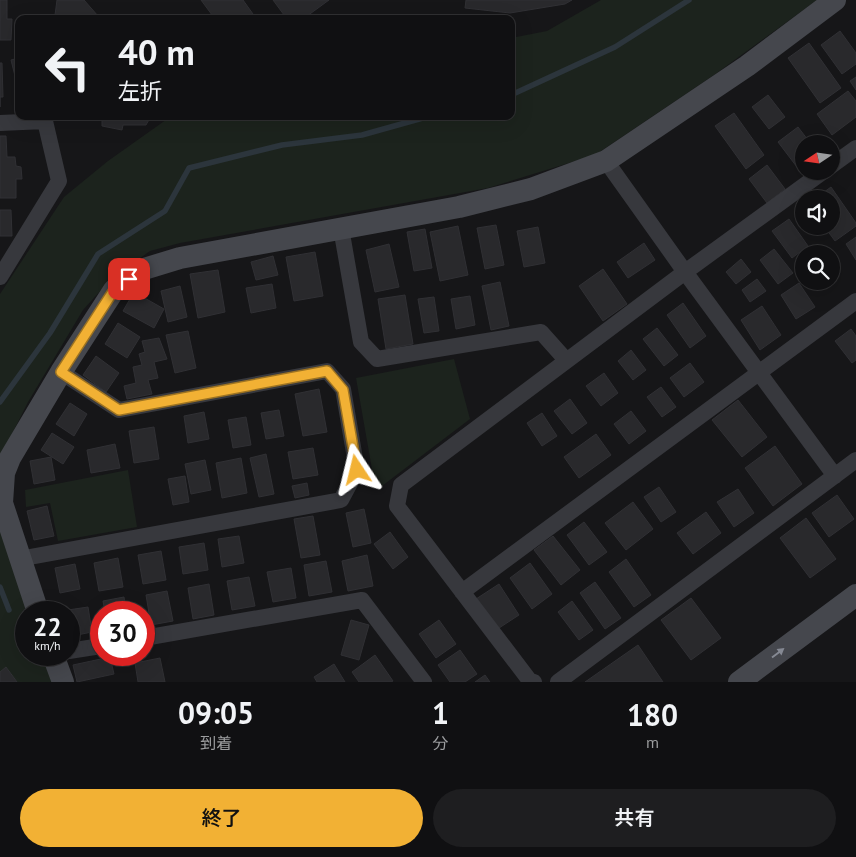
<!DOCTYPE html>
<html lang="ja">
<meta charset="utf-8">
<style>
:root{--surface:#101012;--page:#1e1e20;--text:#f1f3f6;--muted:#9c9d9f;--line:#303032;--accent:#f2b134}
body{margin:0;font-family:"PT Sans","Noto Sans JP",sans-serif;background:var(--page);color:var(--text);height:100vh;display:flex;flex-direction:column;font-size:19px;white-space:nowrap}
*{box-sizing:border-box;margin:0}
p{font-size:16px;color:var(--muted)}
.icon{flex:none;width:28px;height:28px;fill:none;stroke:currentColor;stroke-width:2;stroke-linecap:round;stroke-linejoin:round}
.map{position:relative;height:682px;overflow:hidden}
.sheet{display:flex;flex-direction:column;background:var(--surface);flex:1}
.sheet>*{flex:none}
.guide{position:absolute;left:15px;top:15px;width:500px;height:105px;border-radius:10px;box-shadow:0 5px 20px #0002,0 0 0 1px var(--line);background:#101012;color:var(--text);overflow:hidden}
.needle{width:32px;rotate:257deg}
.fabs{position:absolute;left:795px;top:135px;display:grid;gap:10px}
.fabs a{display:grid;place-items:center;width:45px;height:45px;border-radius:50%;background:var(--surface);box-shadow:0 5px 20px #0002,0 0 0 1px var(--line);font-size:25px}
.speed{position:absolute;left:15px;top:601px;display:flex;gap:10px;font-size:25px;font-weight:700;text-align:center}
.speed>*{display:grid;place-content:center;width:65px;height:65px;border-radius:50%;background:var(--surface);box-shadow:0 5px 20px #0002,0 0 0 1px var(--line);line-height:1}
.speed small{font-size:12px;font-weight:400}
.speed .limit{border:8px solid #d22;background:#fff;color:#111}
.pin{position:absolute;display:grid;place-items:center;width:42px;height:42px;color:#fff;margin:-21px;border-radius:10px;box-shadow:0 2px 8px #0006}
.me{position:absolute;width:55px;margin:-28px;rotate:350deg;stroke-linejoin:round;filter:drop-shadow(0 0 4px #0008)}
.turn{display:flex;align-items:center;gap:18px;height:105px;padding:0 20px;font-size:22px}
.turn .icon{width:65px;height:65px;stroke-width:2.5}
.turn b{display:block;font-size:35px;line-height:42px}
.eta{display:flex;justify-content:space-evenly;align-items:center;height:85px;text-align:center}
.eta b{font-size:30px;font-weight:600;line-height:35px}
.button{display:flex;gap:10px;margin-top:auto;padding:10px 20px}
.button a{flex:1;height:58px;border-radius:30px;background:var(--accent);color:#111;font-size:20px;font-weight:600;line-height:58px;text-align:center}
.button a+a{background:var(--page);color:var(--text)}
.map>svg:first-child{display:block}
.green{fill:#1c231d}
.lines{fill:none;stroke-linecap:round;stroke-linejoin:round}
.stream{stroke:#2c353c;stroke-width:5.5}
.building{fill:#29292c;stroke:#303034}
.street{stroke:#37383d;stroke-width:16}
.secondary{stroke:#45474d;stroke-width:22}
.oneway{fill:#858993}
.route-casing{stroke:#9d7322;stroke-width:12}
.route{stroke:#f2b134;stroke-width:9}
</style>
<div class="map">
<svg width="856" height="682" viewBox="0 0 856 682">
<rect width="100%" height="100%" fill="#161618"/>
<path class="green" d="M601,0h216l-103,75 -119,80 -107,33 -308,55 -30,8 -39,28 -28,31 -55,92 -28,56v-164l64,-97 44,-36 62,-44 341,-1v-78l36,-7z
M454,359l16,60 -88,67 -9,-11 -17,-97z
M128,470l9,57 -79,14 -8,-38 -24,4 -1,-17z
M0,522l28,90h-2v43h17l10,27h-53z"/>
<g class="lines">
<path class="stream" d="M511,95l104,-48 74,-47
M0,402l50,-69 48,-79 67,-43 24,-43 93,-23 80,-10 68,-19
M0,587l9,23"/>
</g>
<path class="building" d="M0,0h7v19h5l-1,21h-11z
M57,0h27l14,16 32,3h-71l-4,-4z
M201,0h42l10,14 -6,5h-32z
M273,0h56l-26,19h-16z
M466,0h106l-7,4 -55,9 -45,-5z
M840,31l16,22v11l-14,10 -21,-29z
M809,43l32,45 -21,15 -32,-45z
M19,58v17l-4,1 -4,-16z
M0,63h2l1,34h-3v10z
M856,77v13l-6,-9z
M848,91l8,10v16l-24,18 -15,-21z
M768,95l17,22 -16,12 -17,-22z
M734,113l30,42 -18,14 -31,-43z
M102,116h48v2l-4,7h-23l-1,5 -20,-4z
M798,127l13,17h-7v27h3l-4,4 -25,-33z
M0,136h6l1,21h8l1,9 5,1 1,12h-6v19h-16z
M767,165l18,24 -18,14 -18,-24z
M831,187l25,36v3l-21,15 -11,-15h7v-27l-15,-1z
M0,210h11l1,26h-12z
M789,219l19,27 -16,12 -20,-27z
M496,225l8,40 -19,4 -8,-41z
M458,226l10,49 -28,6 -10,-49z
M538,227l7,36 -21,4 -7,-36z
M425,229l7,39 -18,3 -7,-39z
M856,237v23l-10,-16z
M644,243l11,17 -27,18 -11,-16z
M389,244l10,43 -24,5 -9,-42z
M774,249l19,24 -15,11 -18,-24z
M315,252l8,44 -29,5 -8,-44z
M273,256l5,19 -22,5 -5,-18z
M741,259l10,13 -15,12 -10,-12z
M603,269l24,35 -24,17 -24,-35z
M218,270l7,42 -27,6 -8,-44z
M757,279l9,12 -16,11 -8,-12z
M500,282l9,44 -18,4 -9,-44z
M799,283l16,24 -19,12 -15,-24z
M272,284l4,24 -25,5 -5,-25z
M180,286l7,31 -19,5 -7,-31z
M134,292l30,17 -10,19 -31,-17z
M405,295l8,49 -27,5 -8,-50z
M470,296l5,29 -19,4 -5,-30z
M434,297l5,34 -15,2 -6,-34z
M683,303l23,33 -16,12 -23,-33z
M762,306l19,29 -21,15 -19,-30z
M118,323l22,14 -13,21 -22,-14z
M657,328l21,27 -14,11 -21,-27z
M851,329l5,7v24l-4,3 -17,-22z
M188,331l8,37 -21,5 -9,-38z
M159,338l8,21 -13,3 4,16 -10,2 4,14 -25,5 -3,-13 12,-3 -3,-16 9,-2 -3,-11 6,-2 -3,-11z
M631,350l15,20 -13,10 -15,-19z
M96,356l23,17 -13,19 -23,-17z
M690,363l14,19 -20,15 -14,-19z
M604,373l14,20 -17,13 -15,-20z
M661,387l15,20 -14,10 -15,-20z
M319,389l8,43 -24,4 -8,-42z
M570,399l17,24 -15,11 -18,-23z
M738,400l29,37 -25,20 -30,-37z
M70,403l17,11 -13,22 -18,-12z
M279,410l5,26 -18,3 -5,-26z
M631,411l15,20 -17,13 -15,-20z
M204,412l5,27 -21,4 -4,-27z
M542,413l15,23 -15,10 -15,-23z
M246,417l5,28 -18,3 -5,-28z
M154,427l5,32 -25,4 -5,-32z
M52,433l22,14 -11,17 -22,-14z
M596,434l15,21 -32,23 -15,-21z
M115,444l5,24 -29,5 -4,-23z
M775,446l27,38 -29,22 -28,-38z
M313,448l5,27 -25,4 -5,-27z
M266,454l8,40 -15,3 -9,-39z
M51,457l4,23 -21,4 -4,-23z
M241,458l6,35 -25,5 -6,-35z
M205,460l6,30 -20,4 -6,-30z
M185,476l4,26 -16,3 -5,-26z
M307,483l2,12 -14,3 -3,-12z
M659,487l17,25 -15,10 -17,-25z
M738,489l16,24 -20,14 -17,-25z
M837,495l17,24 -25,18 -17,-24z
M633,502l20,27 -27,21 -21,-27z
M47,506l7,30 -20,4 -7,-29z
M364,509l7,34 -18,4 -7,-34z
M706,512l15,21 -28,21 -16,-21z
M313,516l7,39 -19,3 -7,-39z
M806,518l30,41 -26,19 -30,-40z
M584,522l23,30 -18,13 -22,-30z
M390,532l18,25 -15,12 -19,-25z
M239,536l5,27 -22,4 -4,-28z
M553,536l27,34 -19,15 -27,-35z
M204,543l4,27 -25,4 -4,-27z
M161,551l5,29 -23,4 -5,-29z
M367,555l6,31 -25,5 -6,-30z
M118,558l5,29 -24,4 -5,-28z
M626,559l25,36 -17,12 -25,-35z
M326,561l6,31 -23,4 -5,-31z
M530,563l22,31 -20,15 -22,-31z
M75,564l5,25 -20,4 -5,-25z
M291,568l5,30 -23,4 -6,-30z
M249,577l6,29 -23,4 -5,-29z
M595,582l26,36 -16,11 -25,-36z
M209,584l5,31 -21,4 -5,-31z
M499,584l20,31 -23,15 -20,-31z
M167,591l6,30 -22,4 -5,-30z
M124,597l2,15h-21l-2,-11z
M691,598l30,40 -30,22 -30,-40z
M572,601l21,29 -14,10 -21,-28z
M88,607l4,25 -20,4 -4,-26z
M351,620l18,5 -10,35 -18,-5z
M439,620l17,24 -20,14 -17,-24z
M638,645l25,37h-78z
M460,650l17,24 -12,8h-15l-12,-17z
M375,655l18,26 -2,1h-32l-7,-10z
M110,657l4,17 -37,8 -4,-17z
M160,658l5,24h-27l-3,-19z
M334,664l11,18h-28l-3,-5z
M6,667l11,15h-17v-10z
M485,675l5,7h-15z"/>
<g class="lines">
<path class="street" d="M0,123l45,-2 14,60 -59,96
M606,161l79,111 150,204
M831,166l25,-18
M341,228l20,114 16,17 164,-27 25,28
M19,559l322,-59 16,-30 -14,-81 -16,-18 -208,39 -58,-38
M462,592l394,-291
M144,638l218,-38 62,82
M69,651l32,-5
M534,682l-4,-1 -133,-175 4,-21 284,-213 139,-101
M558,682l298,-222"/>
<path class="secondary" d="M38,612l-36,-109 2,-30 6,-15 51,-86 53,-82 30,-21 36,-11 279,-51 72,-18 75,-28 141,-95 88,-66
M53,655l10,27
M739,682l117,-87"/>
</g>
<defs><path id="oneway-solid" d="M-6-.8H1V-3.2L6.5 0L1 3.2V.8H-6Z" transform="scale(1.25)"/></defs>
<use class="oneway" href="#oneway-solid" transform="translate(778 653) rotate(-37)"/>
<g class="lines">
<g class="route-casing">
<path id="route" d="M129,279l-15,11 -53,82 58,38 208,-39 16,19 14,80"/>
</g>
<use href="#route" class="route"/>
</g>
</svg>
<div class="fabs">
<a><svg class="needle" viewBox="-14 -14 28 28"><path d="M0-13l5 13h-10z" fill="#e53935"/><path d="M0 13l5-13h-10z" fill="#9c9d9f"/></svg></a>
<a><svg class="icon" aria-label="sound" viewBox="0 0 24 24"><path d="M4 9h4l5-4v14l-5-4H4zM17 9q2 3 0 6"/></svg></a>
<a><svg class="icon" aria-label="search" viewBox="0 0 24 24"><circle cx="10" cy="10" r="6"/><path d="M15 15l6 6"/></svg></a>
</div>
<div class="speed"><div>22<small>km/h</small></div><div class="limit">30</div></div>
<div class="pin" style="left:129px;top:279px;background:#d93025"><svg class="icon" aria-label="arrive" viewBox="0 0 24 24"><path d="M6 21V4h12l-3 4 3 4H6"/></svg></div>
<svg class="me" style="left:357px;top:470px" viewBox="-20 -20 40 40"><path d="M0-17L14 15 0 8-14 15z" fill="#f2b134" stroke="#fff" stroke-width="4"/></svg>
<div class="guide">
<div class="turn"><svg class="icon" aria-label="left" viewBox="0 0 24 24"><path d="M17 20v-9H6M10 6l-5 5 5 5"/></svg><div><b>40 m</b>左折</div></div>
</div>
</div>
<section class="sheet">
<div class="eta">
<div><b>09:05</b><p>到着</p></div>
<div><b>1</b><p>分</p></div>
<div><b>180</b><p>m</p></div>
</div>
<div class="button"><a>終了</a><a>共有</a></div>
</section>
